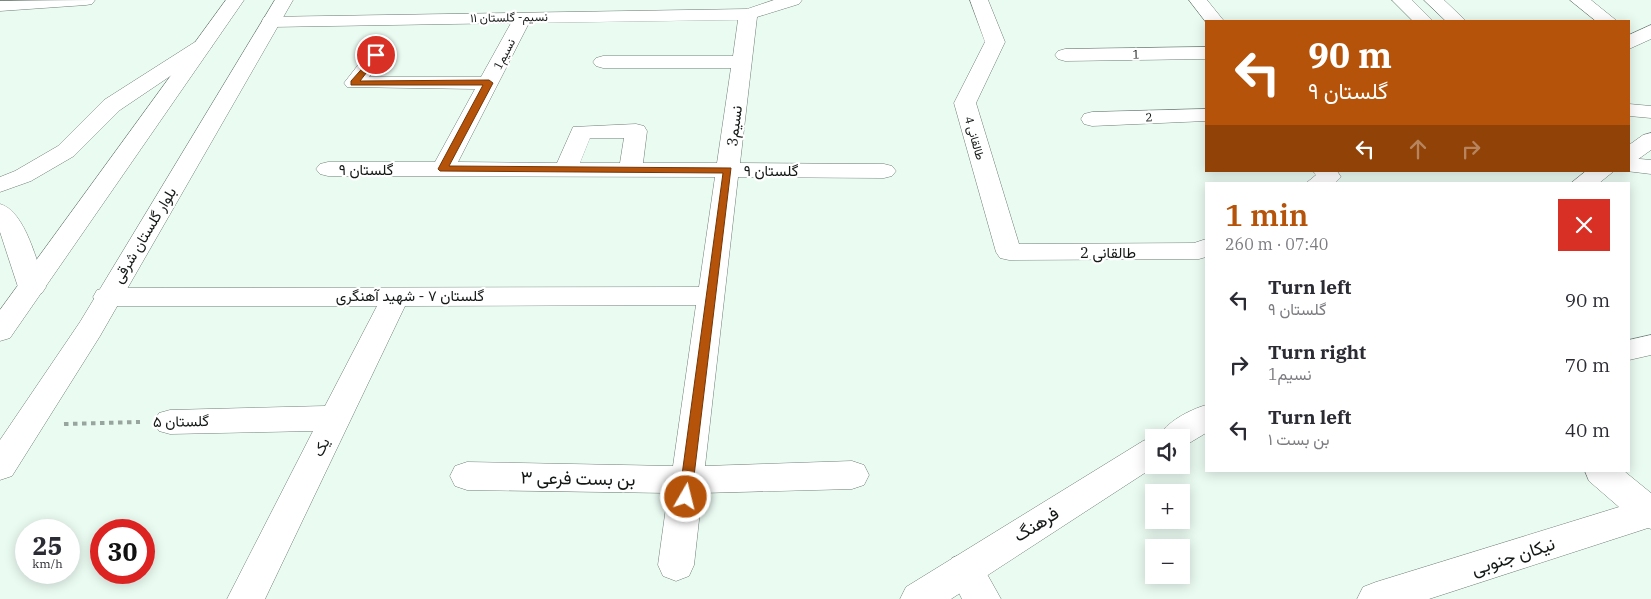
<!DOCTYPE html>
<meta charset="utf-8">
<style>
:root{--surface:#fff;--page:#f7f7f7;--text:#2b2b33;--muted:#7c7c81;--accent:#b45309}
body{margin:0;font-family:"IBM Plex Serif",Vazirmatn,serif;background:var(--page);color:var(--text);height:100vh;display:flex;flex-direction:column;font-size:19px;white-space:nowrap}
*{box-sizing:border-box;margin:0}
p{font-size:16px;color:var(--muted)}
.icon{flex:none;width:28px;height:28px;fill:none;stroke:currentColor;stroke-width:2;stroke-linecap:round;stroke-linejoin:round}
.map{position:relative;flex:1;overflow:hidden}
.side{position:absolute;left:1205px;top:182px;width:425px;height:290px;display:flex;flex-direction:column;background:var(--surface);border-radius:0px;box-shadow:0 2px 12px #0003}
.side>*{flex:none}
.top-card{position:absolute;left:1205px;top:20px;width:425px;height:152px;border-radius:0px;box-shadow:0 2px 12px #0003;background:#b45309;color:#fff;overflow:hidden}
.controls{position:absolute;left:1145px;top:429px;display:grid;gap:10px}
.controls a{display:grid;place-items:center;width:45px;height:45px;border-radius:0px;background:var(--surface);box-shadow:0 2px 12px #0003;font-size:25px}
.speed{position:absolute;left:15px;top:519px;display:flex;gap:10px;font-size:25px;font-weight:700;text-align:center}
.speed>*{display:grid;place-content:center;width:65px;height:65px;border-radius:50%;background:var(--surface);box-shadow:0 2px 12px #0003;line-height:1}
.speed small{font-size:12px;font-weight:400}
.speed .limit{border:8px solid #d22;background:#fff;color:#111}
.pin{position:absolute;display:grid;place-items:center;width:42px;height:42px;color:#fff;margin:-21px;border:2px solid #fff;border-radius:50%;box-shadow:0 1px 5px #0007}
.me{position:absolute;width:55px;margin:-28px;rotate:8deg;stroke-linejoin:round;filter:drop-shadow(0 0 4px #0008)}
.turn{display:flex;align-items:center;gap:18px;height:105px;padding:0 20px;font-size:22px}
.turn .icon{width:65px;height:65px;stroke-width:2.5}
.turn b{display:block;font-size:35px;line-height:42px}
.lanes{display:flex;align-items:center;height:48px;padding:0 20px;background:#0003;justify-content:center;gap:25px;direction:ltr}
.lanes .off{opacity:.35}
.round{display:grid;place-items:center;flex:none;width:52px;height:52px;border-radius:0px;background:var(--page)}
.head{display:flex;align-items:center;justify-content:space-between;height:85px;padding:0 20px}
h1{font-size:30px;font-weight:600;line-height:38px;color:var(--accent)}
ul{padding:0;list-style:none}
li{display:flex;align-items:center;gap:15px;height:65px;padding:0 20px}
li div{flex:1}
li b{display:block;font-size:19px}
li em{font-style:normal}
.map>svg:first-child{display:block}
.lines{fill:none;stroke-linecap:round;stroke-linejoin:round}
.minor-casing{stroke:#6f7e76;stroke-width:1}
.tertiary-casing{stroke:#6f7e76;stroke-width:1}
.secondary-casing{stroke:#6f7e76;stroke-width:1}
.path{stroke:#98a59e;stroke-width:4;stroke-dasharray:4.5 4.5;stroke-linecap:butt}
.minor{fill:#fff;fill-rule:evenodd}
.tertiary{fill:#fff;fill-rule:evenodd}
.secondary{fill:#fff;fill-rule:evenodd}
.route{fill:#b45309;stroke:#753606}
.labels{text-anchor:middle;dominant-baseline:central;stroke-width:4.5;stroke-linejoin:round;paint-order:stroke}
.far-street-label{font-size:12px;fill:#131815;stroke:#fff}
.street-label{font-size:15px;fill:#131815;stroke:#fff}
.near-street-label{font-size:18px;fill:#131815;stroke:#fff}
</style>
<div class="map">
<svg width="1651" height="599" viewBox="0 0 1651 599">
<rect width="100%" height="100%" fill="#eafbf2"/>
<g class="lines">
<g class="minor-casing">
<path id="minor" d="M95,0l-3,4 -6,1 -86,6v-10z
M774,0h28l-3,4 -42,13 -17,146 144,1 8,2 4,5 -4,5 -8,2 -146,-1 -33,289 147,-5 12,4 5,10 -5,10 -12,4 -150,4 -8,72 -5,11 -13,5 -13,-5 -5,-11 10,-72 -201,-3 -12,-4 -5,-10 5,-10 12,-4 206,4 23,-161 -291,1 -140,293h-38l86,-168 -143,3 -11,-3 -5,-9 5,-9 11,-3 155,-4 52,-100h-270l-10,-2 -4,-7 4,-7 10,-2 592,-1 16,-110 -387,-1 -8,-2 -4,-5 4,-5 8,-2h107l40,-73 -128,-2 -3,-4 25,-32h14l3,4 -17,22h112l30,-54 -240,4 -7,-2 -2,-4 2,-4 483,-8zM738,20l-5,36h-130l-7,2 -3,4 3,4 7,2h128l-14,95h-74l4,-32 -3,-5 -8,-2 -63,3 -16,36 -99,-1 71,-139zM590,138h34l-4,25h-40z
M970,0h18l17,42 -29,61 43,141 175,-1 12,-4v18l-7,2 -190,1 -9,-2 -4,-6 -42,-149 31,-61z
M1189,0h18l17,21 -18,1z
M1570,0h21l26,21h-21z
M1651,25v14l-22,10v-14z
M202,40l7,2 3,4 -3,4 -89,60 -46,46 -43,25 -31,11v-15l15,-6 43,-25 46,-46 91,-58z
M1206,47v12l-141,2 -7,-2 -3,-4 3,-4 7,-2z
M1206,109v12l-114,5 -8,-2 -3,-5 3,-5 8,-2z
M1629,158l22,2v14l-25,-3h3z
M1313,171h24l4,6 -7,7h-29l11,-9z
M0,204c26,7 37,60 46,83l-4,6 -10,3 -10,-3 -4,-6 -18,-55z
M1651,335v20l-22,5v-20z
M1585,471h39l27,22v36l-3,-1 -219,71h-72l6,-12 13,-5 243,-75 -30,-26z
M965,553l13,5 23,41h-39l-15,-30 5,-11z"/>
</g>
<g class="tertiary-casing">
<path id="tertiary" d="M1392,0h20l21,21h-20z
M1424,0h20l22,21h-20z
M1629,104l22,2v12l-22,-2z
M1651,133v17l-14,10 -8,2v-17l14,-10z
M1586,171h28l-16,13h-28z
M1206,405v28l-25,15v-10h-23c8,-16 31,-28 48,-33z
M1154,437v28h3l-206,134h-51l6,-12 237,-146z"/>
</g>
<g class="secondary-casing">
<path id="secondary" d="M226,0h18l-234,338 -10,3v-31z
M275,0h18l-193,336 -88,140 -12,4v-40l80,-118z"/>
</g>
<path class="path" d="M64,424l76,-2"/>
<use href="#minor" class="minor"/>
<use href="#tertiary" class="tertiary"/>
<use href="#secondary" class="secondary"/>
</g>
<path class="route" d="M376,53l4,2 -20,26 129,-1 4,3 -44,83 282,2 -40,333h-10l-2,-4 44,-324 -283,-2 -2,-2 45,-84h-132v-4z"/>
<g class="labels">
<g class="far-street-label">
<text transform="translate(509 17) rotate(-1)">نسیم- گلستان ۱۱</text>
<text transform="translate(504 54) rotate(-63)">نسیم1</text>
<text transform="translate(1136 54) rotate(-1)">1</text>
<text transform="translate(1149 117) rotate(-2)">2</text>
<text transform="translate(975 138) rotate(74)">طالقانی 4</text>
</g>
<g class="street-label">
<text transform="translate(734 126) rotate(-83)">نسیم3</text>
<text x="366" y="169">گلستان ۹</text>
<text x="771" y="170">گلستان ۹</text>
<text transform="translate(144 235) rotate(-59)">بلوار گلستان شرقی</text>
<text x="1108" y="252">طالقانی 2</text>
<text x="410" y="295">گلستان ۷ - شهید آهنگری</text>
<text transform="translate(181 421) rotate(-1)">گلستان ۵</text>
<text transform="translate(321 447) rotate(-64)">یک</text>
</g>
<g class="near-street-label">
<text transform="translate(578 478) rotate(1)">بن بست فرعی ۳</text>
<text transform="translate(1036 524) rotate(-32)">فرهنگ</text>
<text transform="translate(1513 556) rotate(-18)">نیکان جنوبی</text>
</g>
</g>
</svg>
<div class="controls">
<a><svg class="icon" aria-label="sound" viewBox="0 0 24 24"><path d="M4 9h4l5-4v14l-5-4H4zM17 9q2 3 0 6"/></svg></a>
<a>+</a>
<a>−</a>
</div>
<div class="speed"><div>25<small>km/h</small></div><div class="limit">30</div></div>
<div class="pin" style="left:376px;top:55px;background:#d93025"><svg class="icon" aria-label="arrive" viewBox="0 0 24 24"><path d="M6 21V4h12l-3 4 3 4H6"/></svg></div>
<svg class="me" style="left:686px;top:497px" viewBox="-20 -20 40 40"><circle r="17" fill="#b45309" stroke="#fff" stroke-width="3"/><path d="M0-11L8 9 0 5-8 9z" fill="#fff"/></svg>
<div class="top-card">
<div class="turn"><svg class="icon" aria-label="left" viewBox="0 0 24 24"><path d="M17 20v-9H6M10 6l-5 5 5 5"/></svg><div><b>90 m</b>گلستان ۹</div></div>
<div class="lanes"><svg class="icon" aria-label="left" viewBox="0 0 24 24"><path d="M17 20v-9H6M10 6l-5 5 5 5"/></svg><svg class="icon off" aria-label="ahead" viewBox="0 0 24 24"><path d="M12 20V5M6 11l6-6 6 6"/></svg><svg class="icon off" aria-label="right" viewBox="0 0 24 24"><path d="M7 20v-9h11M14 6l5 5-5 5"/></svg></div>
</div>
<section class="side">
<div class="head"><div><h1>1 min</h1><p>260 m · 07:40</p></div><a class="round" style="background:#d93025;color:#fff"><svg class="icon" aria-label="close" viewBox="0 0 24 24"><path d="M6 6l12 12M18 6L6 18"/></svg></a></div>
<ul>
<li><svg class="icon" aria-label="left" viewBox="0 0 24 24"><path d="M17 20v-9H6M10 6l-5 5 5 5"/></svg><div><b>Turn left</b><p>گلستان ۹</p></div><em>90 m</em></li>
<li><svg class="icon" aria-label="right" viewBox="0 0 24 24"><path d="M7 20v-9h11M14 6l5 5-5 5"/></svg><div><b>Turn right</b><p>نسیم1</p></div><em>70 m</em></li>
<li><svg class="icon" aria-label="left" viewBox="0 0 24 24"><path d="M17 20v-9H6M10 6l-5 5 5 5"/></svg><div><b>Turn left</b><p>بن بست ۱</p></div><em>40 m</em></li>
</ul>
</section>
</div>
